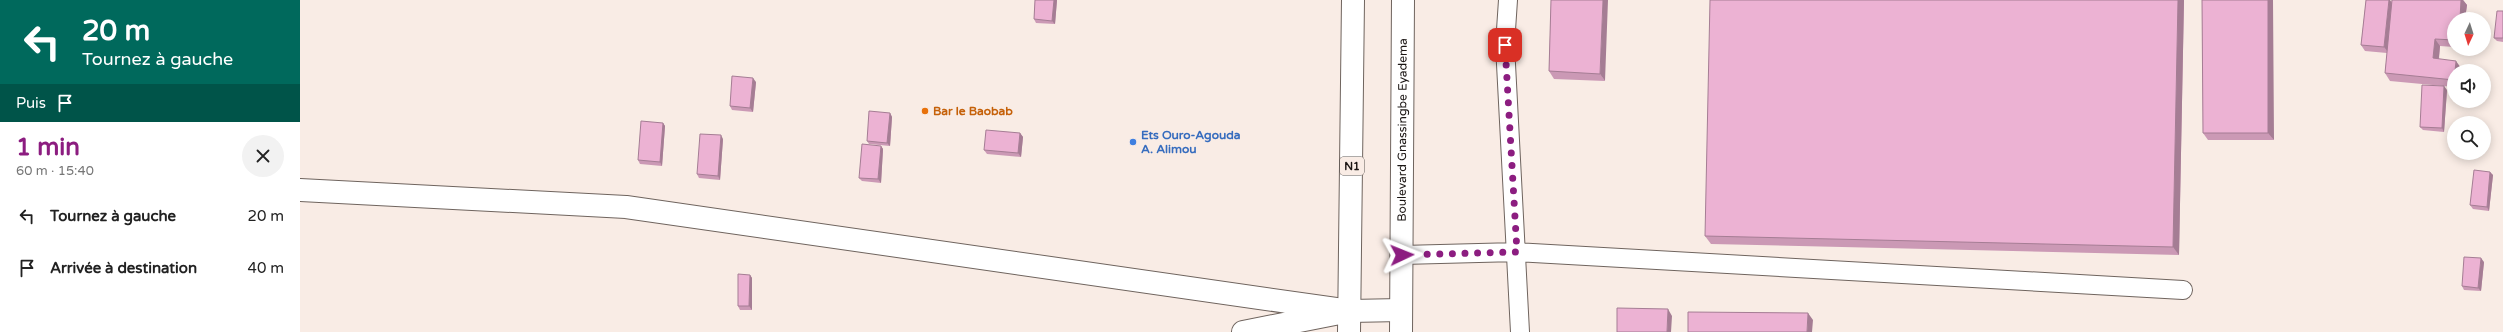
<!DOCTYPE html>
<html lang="fr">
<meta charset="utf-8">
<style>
:root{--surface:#fff;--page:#f2f2f2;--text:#222;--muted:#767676;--accent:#8c1d80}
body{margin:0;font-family:"Varela Round",sans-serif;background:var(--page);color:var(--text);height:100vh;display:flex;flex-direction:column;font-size:15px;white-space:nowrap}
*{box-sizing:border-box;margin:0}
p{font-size:13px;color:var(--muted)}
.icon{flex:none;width:22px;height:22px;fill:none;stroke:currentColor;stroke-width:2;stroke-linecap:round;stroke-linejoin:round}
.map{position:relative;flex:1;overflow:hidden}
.details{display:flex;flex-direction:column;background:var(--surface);width:300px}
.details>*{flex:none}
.hud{background:#00695c;color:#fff;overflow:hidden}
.needle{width:26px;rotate:184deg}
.tools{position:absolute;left:2147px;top:12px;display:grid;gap:8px}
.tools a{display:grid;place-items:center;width:44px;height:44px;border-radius:50%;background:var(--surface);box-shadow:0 2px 10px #0003;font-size:20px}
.pin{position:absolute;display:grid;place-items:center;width:34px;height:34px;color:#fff;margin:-17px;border-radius:8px;box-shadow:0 2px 6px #0006}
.me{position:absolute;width:44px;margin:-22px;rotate:88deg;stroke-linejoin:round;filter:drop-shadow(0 0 3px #0008)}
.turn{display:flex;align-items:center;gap:14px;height:84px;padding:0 16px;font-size:18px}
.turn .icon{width:52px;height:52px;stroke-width:2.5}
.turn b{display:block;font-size:28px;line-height:34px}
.then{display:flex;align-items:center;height:38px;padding:0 16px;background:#0003;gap:8px;font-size:15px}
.round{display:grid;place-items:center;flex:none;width:42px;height:42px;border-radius:21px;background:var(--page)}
.overview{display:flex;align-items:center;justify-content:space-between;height:68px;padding:0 16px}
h1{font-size:24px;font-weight:800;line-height:30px;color:var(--accent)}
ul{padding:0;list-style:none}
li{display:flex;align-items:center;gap:12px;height:52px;padding:0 16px}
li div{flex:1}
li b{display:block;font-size:15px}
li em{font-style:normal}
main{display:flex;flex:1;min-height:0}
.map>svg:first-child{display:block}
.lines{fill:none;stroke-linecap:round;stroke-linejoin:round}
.service-casing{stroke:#6f645e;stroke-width:20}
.minor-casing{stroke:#6f645e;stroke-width:24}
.trunk-casing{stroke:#6f645e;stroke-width:24}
.service{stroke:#fff;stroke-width:18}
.minor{stroke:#fff;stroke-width:22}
.trunk{stroke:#fff;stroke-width:22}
.wall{fill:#cb99b5}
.shaded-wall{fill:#a57d94}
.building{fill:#ecb2d3;stroke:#a57d94}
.route{stroke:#8c1d80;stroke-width:7;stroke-dasharray:0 12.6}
.food-dot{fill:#e8710a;stroke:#f9ece5;stroke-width:1.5}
.shop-dot{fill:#3f7fe0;stroke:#f9ece5;stroke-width:1.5}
.labels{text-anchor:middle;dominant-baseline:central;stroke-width:3;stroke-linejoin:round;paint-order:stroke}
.shield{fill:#f9ece5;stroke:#5d5652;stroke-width:1}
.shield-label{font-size:11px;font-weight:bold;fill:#1a1513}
.food-label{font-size:12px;font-weight:bold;fill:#c56008;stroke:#f9ece5;text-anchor:start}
.street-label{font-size:12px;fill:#1a1513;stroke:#f9ece5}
.shop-label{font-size:12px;font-weight:bold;fill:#366cbe;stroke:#f9ece5;text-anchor:start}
</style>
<main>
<section class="details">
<div class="hud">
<div class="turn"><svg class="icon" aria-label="left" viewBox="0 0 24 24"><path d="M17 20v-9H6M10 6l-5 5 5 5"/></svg><div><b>20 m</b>Tournez à gauche</div></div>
<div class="then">Puis<svg class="icon" aria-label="arrive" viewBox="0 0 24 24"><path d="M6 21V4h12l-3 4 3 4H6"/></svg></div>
</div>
<div class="overview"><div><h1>1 min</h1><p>60 m · 15:40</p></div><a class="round"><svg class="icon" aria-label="close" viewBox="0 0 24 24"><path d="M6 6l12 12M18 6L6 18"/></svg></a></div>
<ul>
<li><svg class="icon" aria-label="left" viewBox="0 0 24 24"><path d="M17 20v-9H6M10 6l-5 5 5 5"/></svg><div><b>Tournez à gauche</b></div><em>20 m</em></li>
<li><svg class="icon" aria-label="arrive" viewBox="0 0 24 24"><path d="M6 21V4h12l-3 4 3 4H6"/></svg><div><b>Arrivée à destination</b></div><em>40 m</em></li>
</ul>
</section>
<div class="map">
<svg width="2203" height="332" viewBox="0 0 2203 332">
<rect width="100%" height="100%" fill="#f9ece5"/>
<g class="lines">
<g class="service-casing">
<path id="service" d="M1208,0l-3,45 15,287
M1102,255l115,-3 666,38"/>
</g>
<g class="minor-casing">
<path id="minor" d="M0,190l326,17 724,104
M943,332l107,-21 51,-1"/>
</g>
<g class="trunk-casing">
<g id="trunk">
<path d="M1049,332l4,-332"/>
<path id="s1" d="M1101,332l2,-332"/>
</g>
</g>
<use href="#service" class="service"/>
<use href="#minor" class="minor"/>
<use href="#trunk" class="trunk"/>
</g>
<path class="wall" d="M735,0h22l-2,24 -19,-1 -2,-4z
M1251,0l54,81 -51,-2 -5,-8z
M1884,0l-5,255 -468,-11 -6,-8z
M1902,0l72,140h-66l-5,-7z
M2066,0h24l1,3 1,-3h71l4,5 -2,14h-11v28l-14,-1 -1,13 22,9 -7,3v16l-64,-6 -5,-8 2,-20 -22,-2 -4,-6z
M2203,11v31l-6,-1 -3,-3z
M456,82l-3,30 -21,-2 -2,-4z
M2147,90l-3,42 -21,-2 -3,-3z
M590,113l2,4 -2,29 -21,-2 -2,-3z
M363,123l2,3 -3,40 -22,-2 -2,-4z
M720,133l3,4 -2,20 -34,-3 -3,-4z
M423,139l-3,41 -21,-2 -2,-4z
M581,146l2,3 -2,34 -19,-2 -3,-3z
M2190,172l3,3 -4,36 -16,-2 -3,-4z
M2184,262l-3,29 -17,-1 -2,-4z
M450,275l2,3v32h-12l-2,-4z"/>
<path class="shaded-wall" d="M754,0h3l-2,24 -3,-3z
M1303,0h5l-3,81 -5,-7z
M1878,0h6l-5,255 -6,-8z
M1968,0h5l1,140 -6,-7z
M2089,0h1l3,5 -4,48 -5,-6z
M2161,0h2l4,5 -2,14h-5z
M2135,39l5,7 -2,20 -5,-8z
M2156,61l5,7v3h-6z
M453,78l3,4 -3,30 -3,-4z
M2144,86l3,4 -3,42 -2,-4z
M590,113l2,4 -2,29 -3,-3z
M363,123l2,3 -3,40 -2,-4z
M720,133l3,4 -2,20 -3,-4z
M421,135l2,4 -3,41 -2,-4z
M581,146l2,3 -2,34 -3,-4z
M2190,172l3,3 -4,36 -2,-4z
M2181,258l3,4 -3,29 -3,-3z
M450,275l2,3v32l-3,-4z
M1368,309l4,7 -1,16h-4z
M1508,313l5,7 -1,12h-5z"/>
<path class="building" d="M735,0h19l-2,21 -18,-2z
M1251,0h52l-3,74 -51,-3z
M1410,0h468l-5,247 -468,-11z
M1902,0h66v133h-65z
M2066,0h23l-5,47 -23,-2z
M2092,0h69l-1,19h-6v21l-19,-1 -2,19 23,3 -1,10h-1v9l-69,-7z
M2197,11h6v27h-9z
M432,76l21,2 -3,30 -20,-2z
M2122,85l22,1 -2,42 -22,-1z
M569,111l21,2 -3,30 -20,-2z
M341,121l22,2 -3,39 -22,-2z
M686,130l34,3 -2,20 -34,-3z
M400,134l21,1 -3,41 -21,-2z
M562,144l19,2 -3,33 -19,-1z
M2174,170l16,2 -3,35 -17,-2z
M2164,257l17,1 -3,30 -16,-2z
M438,274l12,1 -1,31h-11z
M1317,308l51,1 -1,23h-50z
M1388,312l120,1 -1,19h-119z"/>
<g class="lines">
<path class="route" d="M1102,255l115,-3 -12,-207"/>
</g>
<circle class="food-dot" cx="625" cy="111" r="4"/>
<circle class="shop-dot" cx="833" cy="142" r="4"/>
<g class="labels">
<rect class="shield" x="1040" y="157" width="24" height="18" rx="3"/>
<g class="shield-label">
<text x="1052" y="166">N1</text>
</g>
<g class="food-label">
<text x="633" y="111">Bar le Baobab</text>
</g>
<g class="street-label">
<text stroke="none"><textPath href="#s1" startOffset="202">Boulevard Gnassingbe Eyadema</textPath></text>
</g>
<g class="shop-label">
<text x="841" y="135">Ets Ouro-Agouda<tspan x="841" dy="14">A. Alimou</tspan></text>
</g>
</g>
</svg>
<div class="tools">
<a><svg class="needle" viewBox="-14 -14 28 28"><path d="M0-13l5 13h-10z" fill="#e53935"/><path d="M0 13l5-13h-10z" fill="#767676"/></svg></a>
<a><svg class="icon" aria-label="sound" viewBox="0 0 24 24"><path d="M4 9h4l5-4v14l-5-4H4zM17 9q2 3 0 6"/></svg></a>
<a><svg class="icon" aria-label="search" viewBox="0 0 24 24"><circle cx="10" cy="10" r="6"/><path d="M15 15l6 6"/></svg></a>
</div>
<div class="pin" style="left:1205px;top:45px;background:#d93025"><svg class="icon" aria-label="arrive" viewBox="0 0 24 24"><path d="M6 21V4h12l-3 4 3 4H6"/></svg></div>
<svg class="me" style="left:1102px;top:255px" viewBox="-20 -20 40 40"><path d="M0-17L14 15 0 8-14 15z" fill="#8c1d80" stroke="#fff" stroke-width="4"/></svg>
</div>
</main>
